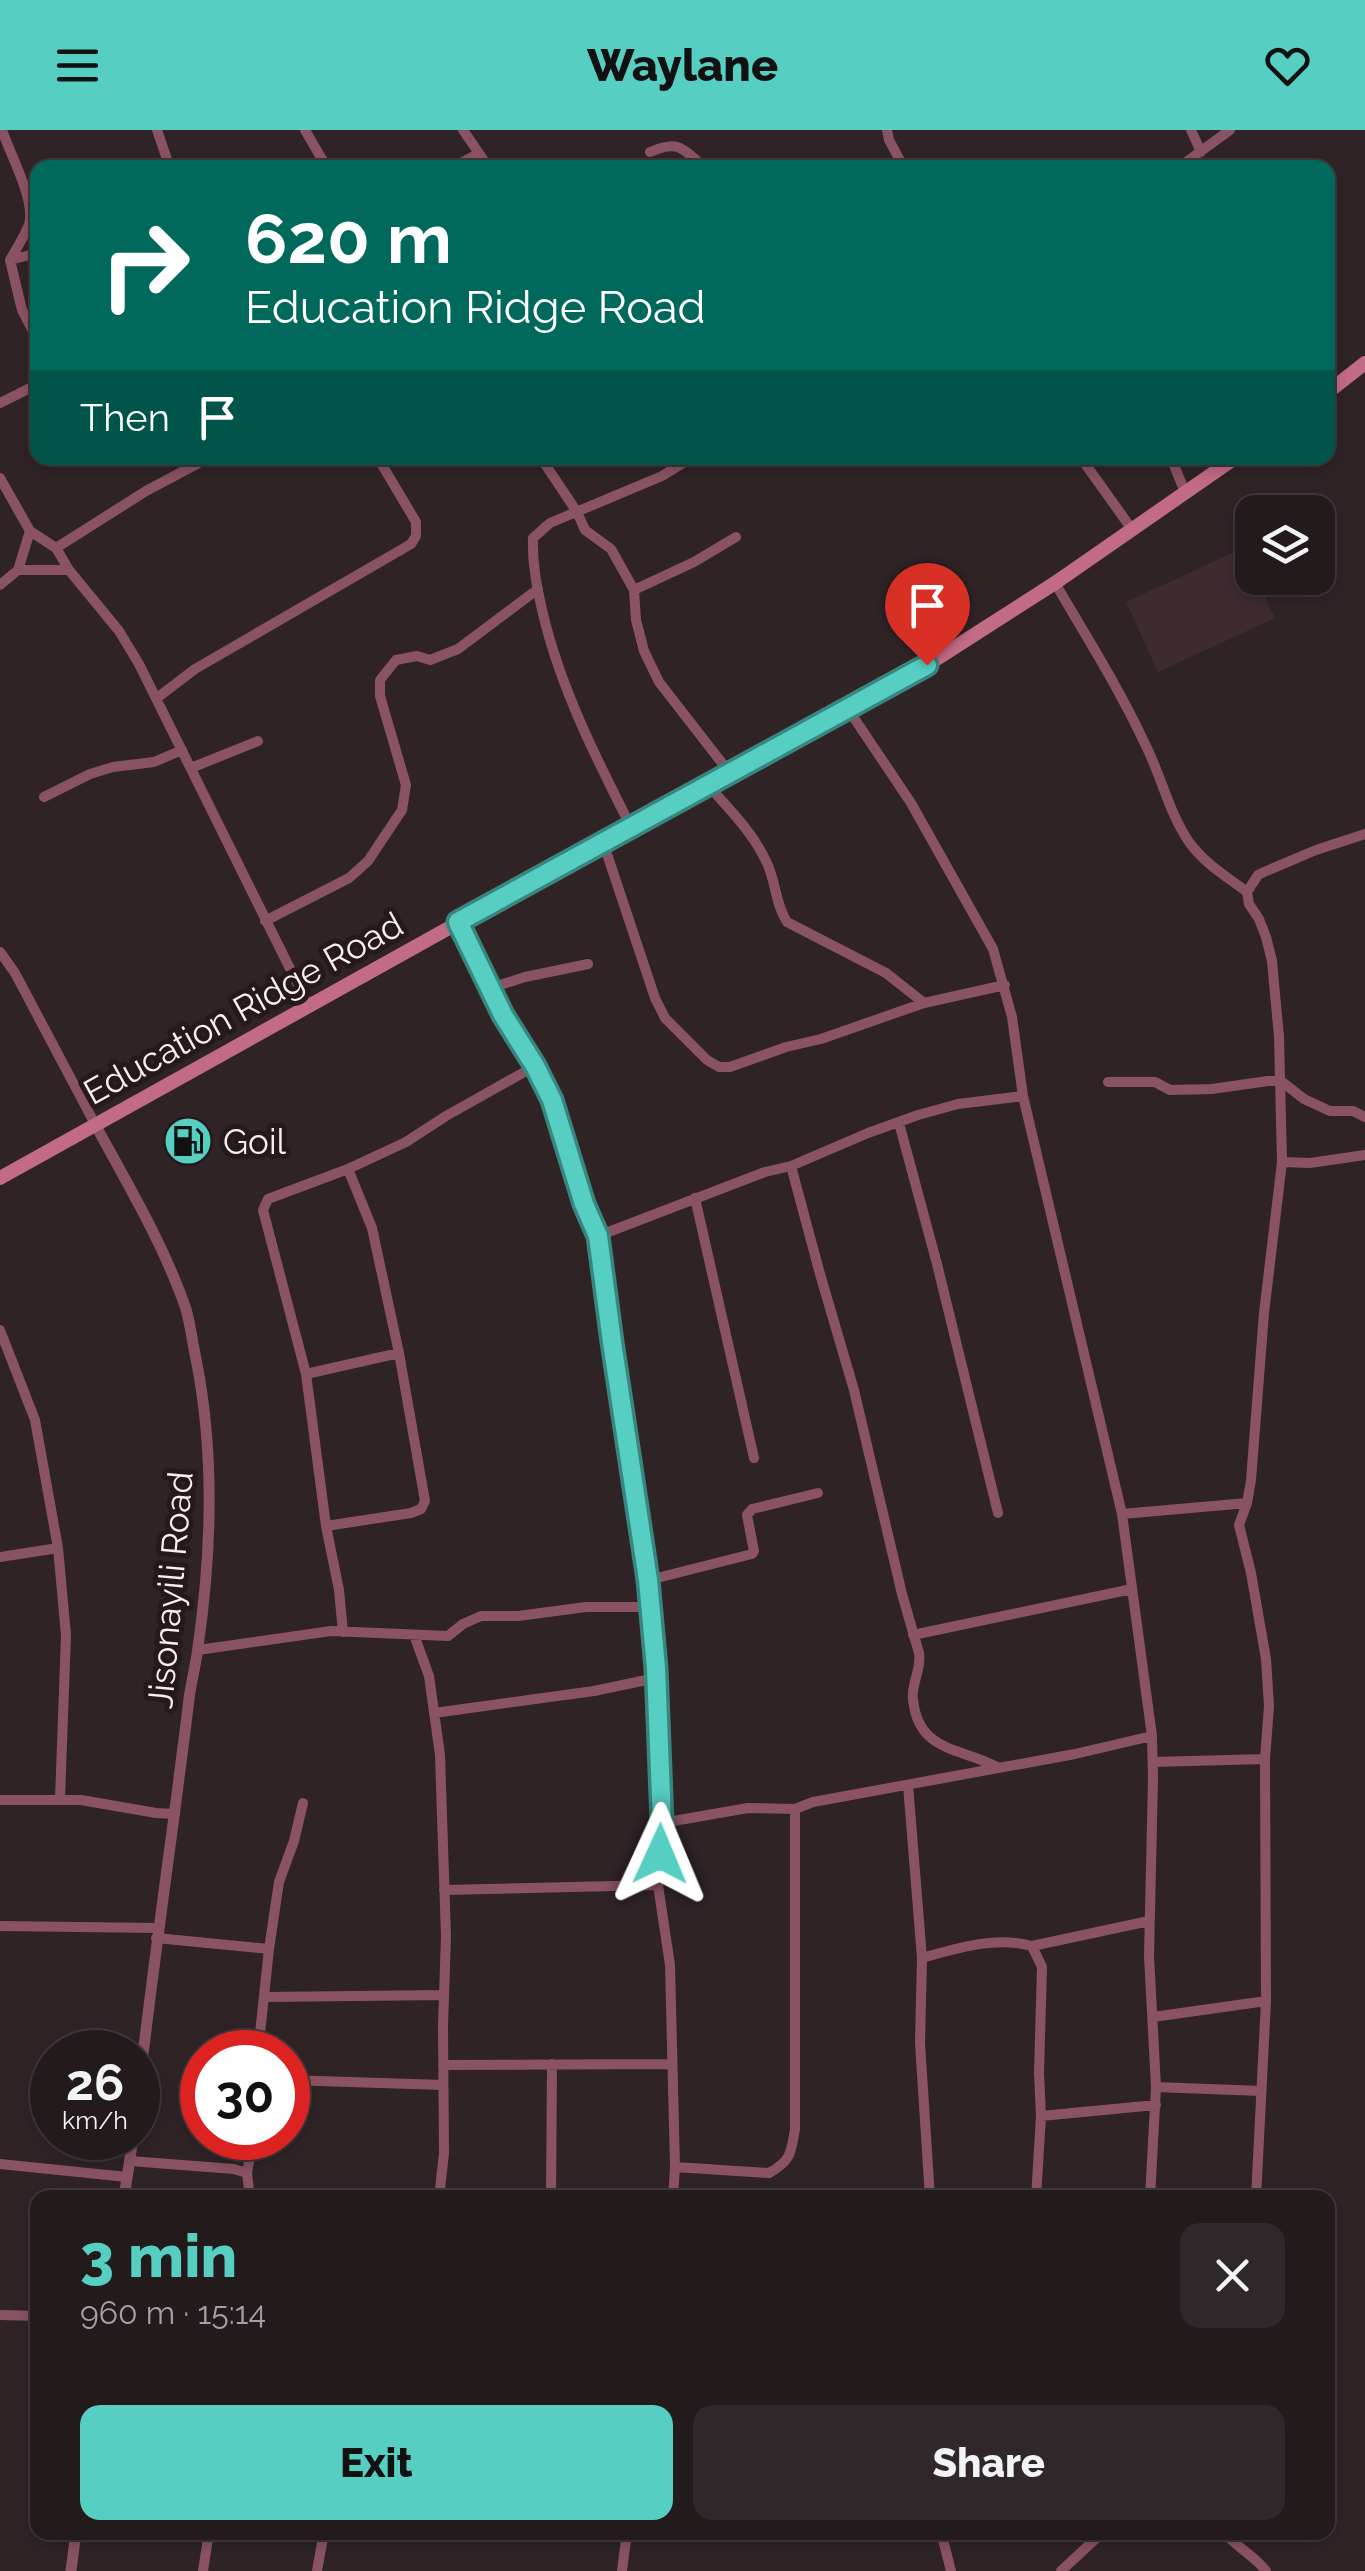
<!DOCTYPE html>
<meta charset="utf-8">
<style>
:root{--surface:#231a1c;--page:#2f2729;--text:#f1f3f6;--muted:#a3a1a3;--line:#40383b;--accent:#56cec2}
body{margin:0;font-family:Raleway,sans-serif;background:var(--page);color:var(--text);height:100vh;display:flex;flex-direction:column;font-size:38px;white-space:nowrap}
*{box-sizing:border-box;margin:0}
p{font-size:32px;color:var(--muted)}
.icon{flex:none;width:55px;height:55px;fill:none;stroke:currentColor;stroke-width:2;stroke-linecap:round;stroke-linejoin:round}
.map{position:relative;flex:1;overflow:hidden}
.details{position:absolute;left:30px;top:2060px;width:1305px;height:350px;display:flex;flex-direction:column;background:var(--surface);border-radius:20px;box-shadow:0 5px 15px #0003,0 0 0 2px var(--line)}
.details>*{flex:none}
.banner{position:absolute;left:30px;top:30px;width:1305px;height:305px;border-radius:20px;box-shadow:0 5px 15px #0003,0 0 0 2px var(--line);background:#00695c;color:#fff;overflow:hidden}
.buttons{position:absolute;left:1235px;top:365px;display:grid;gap:20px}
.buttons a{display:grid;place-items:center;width:100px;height:100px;border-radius:20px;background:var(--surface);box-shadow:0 5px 15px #0003,0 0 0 2px var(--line);font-size:50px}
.speed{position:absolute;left:30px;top:1900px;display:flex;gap:20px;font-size:50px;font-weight:700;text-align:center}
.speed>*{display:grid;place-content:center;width:130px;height:130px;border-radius:50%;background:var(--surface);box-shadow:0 5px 15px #0003,0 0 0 2px var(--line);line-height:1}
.speed small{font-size:25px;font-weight:400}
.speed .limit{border:15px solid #d22;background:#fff;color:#111}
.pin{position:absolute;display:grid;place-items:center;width:85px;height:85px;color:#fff;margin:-102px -42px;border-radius:50% 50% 50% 0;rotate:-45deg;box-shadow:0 0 10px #0007}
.pin .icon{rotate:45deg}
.me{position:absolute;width:110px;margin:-55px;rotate:1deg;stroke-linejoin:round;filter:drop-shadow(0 0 8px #0008)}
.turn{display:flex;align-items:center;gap:35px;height:210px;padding:0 50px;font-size:45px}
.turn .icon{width:130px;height:130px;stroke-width:2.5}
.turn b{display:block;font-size:70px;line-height:85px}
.then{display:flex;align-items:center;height:95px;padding:0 50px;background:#0003;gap:20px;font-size:38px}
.round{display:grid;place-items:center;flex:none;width:105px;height:105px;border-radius:20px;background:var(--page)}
.summary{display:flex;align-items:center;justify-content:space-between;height:170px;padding:0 50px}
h1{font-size:60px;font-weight:800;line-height:75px;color:var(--accent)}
.primary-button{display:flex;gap:20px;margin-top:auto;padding:20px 50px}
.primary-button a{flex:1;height:115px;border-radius:20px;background:var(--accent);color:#111;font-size:40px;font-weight:800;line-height:115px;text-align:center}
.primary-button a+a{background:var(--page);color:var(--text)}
header{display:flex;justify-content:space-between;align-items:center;height:130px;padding:0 50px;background:var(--accent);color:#111;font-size:45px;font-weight:800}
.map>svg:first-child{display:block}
.built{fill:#3d2b30}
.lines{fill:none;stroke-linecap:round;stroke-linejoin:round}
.minor{stroke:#8a5363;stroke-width:10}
.tertiary{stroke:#8a5363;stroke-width:11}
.secondary{stroke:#c26b85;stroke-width:14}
.route-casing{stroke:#38867e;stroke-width:25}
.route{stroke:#56cec2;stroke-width:18}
.labels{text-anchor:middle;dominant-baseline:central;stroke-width:10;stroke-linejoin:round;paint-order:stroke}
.street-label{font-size:35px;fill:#f8eff1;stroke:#25191c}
.poi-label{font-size:35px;fill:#f8eff1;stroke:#25191c;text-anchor:start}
</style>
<header><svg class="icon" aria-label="menu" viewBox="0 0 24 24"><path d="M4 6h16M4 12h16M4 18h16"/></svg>Waylane<svg class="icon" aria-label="heart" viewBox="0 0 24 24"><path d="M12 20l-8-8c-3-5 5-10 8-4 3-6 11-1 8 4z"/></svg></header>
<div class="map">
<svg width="1365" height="2441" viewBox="0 0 1365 2441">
<rect width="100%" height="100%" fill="#2f2326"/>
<path class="built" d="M1243,418l9,21v9h4l19,40 -117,54 -32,-70z"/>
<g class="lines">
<path class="minor" d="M2,0c8,24 34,71 27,94 -4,12 -13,25 -19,36l12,50 16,31
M157,0l13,38
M305,0l22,38
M463,0l26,38
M887,0l2,10 15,28
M1191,0l10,22
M650,22c31,-13 31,-3 56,16
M452,38l26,-14
M1090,38h18
M1178,38l52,-38
M10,130l28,-7
M0,273l38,-19
M541,328l36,54 8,18 26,19 23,41 2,30 8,31 15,31 70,90
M1081,328l50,70
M1171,328l14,34
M0,348l30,53 26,17 13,22 50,61 20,33 169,341
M56,418l90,-57 62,-33
M18,440h51
M1055,453c31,53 64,105 90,161 16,31 24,69 44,98 16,22 37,34 58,50l2,12 10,15 7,18 6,24 7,76 3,125 -18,151 -13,167 -4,23 -125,11
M0,455l18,-15 12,-39
M634,460l60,-28 42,-25
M157,568l38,-29 216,-125 5,-8v-14l-38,-64
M848,579l63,94 82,146 19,68 11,79 99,418 30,222 1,42 -4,178 7,131 -6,111
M191,638l67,-27
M707,654c21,24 45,47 59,77 10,19 9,43 21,61l99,51 38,30
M44,667l46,-23 23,-7 41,-5 28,-12
M631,697c-35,-69 -70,-138 -88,-213 -6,-26 -11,-50 -10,-76l17,-15 112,-47 29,-18
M603,712l52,156 10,20 42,42 12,7h11l56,-20 35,-8 103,-36 81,-18
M1247,762l11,-17 6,-3 52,-22 49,-16
M265,791l84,-43 19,-17 34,-51 4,-25 -26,-89v-16l16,-20 21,-4 13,4 28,-11 80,-60
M458,792l45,93 32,51 17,34 32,104 14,32 13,105 40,266 5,62 6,154 -4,62 12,80 5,202 -2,31
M0,822l15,21 81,153
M491,858l34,-11 63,-13
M1108,952h47l15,8 42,-1 56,-8h13l23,18 26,12h23l12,6
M899,993l38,141 61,249
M1282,1032l28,1 55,-8
M791,1036l29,108 34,116 48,204 17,59c3,16 -8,30 -6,46 5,54 48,48 86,69
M695,1068l59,260
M598,1106l167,-64 26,-6 77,-33 50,-18 40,-11 65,-8
M0,1200l35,90 23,128 8,87 -6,164
M306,1244l93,-21
M1247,1373l-8,22 12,48 15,86 3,47 -4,53
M326,1396l85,-13 10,-4 4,-8 -26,-148 -27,-125 -24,-59
M0,1427l58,-9
M649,1450l103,-26 2,-3 -7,-36 5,-6 66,-16
M343,1502l-4,-42 -13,-64 -20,-152 -43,-164 5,-11 80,-30 58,-27 40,-26 89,-50
M414,1505l15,41 11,79 6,181 -3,90 1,127 -5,45
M913,1505l219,-46
M198,1520l133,-19 117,5 15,-12 18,-8h37l68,-9h65
M434,1583l160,-22 62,-13
M1153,1632l112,-3 1,242 -10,197
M908,1655l14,173 -2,85 10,155
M0,1670h81l75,13 19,1
M662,1693l86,-15 47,1 18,-7 262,-48 77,-18
M444,1760l214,-5
M0,1796l158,2
M156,1808l113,11
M1032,1816l117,-25
M922,1828c36,-10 73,-22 110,-12l10,21 -3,106 2,43 -5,82
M265,1867l179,-2
M1153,1887l113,-16
M258,1922l11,-103 10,-67 15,-41 9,-38
M443,1935l229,-1
M288,1950l155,5
M1156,1957l105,4
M1041,1986l115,-11
M130,2031l104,8 13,4 6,-35
M0,2034l127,13
M675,2037l94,6c22,-12 22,-20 26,-44v-320
M247,2043l3,25
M551,2068l1,-134
M0,2185l38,1
M941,2402l10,39
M1224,2402c13,16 30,23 42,39
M203,2441l6,-39
M317,2441l7,-39
M622,2441l5,-39
M1061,2441l42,-39"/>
<path class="tertiary" d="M96,996c32,59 68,119 90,183 4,14 6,30 9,45 20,96 17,196 3,293 -2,18 -7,35 -9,52 -16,133 -36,265 -51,398
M124,2068l9,-60
M71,2441l5,-39"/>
<path class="secondary" d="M1328,262l37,-29
M0,1048l729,-406 198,-107 128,-82 180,-125"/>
</g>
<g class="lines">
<g class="route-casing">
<path id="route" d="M660,1724l2,-32 -6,-154 -8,-88 -36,-238 -14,-106 -14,-32 -32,-104 -17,-34 -32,-51 -45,-93 469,-257"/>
</g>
<use href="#route" class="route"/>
</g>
<defs>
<g id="fuel-disc" transform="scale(2.5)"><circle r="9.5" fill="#56cec2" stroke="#25191c"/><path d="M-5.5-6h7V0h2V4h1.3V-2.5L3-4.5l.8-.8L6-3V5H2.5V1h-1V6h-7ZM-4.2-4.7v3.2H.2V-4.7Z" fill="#111"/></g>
</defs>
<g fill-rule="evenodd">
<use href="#fuel-disc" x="188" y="1011"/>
</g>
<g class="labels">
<g class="street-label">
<text transform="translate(243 878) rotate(-29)">Education Ridge Road</text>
<text transform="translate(170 1460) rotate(-85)">Jisonayili Road</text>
</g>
<g class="poi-label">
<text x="223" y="1011">Goil</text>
</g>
</g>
</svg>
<div class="buttons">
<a><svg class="icon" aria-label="layers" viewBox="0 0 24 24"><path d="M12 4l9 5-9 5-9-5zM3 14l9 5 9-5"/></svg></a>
</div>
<div class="speed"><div>26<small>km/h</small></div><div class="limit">30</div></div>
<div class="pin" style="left:927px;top:535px;background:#d93025"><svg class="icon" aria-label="arrive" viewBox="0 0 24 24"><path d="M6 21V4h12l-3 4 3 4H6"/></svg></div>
<svg class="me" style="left:660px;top:1724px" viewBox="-20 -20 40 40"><path d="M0-17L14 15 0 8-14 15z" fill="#56cec2" stroke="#fff" stroke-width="4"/></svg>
<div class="banner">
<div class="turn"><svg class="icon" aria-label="right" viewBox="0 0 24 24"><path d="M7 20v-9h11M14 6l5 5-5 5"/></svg><div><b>620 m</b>Education Ridge Road</div></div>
<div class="then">Then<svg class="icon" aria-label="arrive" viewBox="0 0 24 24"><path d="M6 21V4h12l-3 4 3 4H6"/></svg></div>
</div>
<section class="details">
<div class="summary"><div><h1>3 min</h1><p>960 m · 15:14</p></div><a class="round"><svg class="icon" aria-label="close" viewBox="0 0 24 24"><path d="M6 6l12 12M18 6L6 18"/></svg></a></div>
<div class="primary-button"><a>Exit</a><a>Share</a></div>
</section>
</div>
